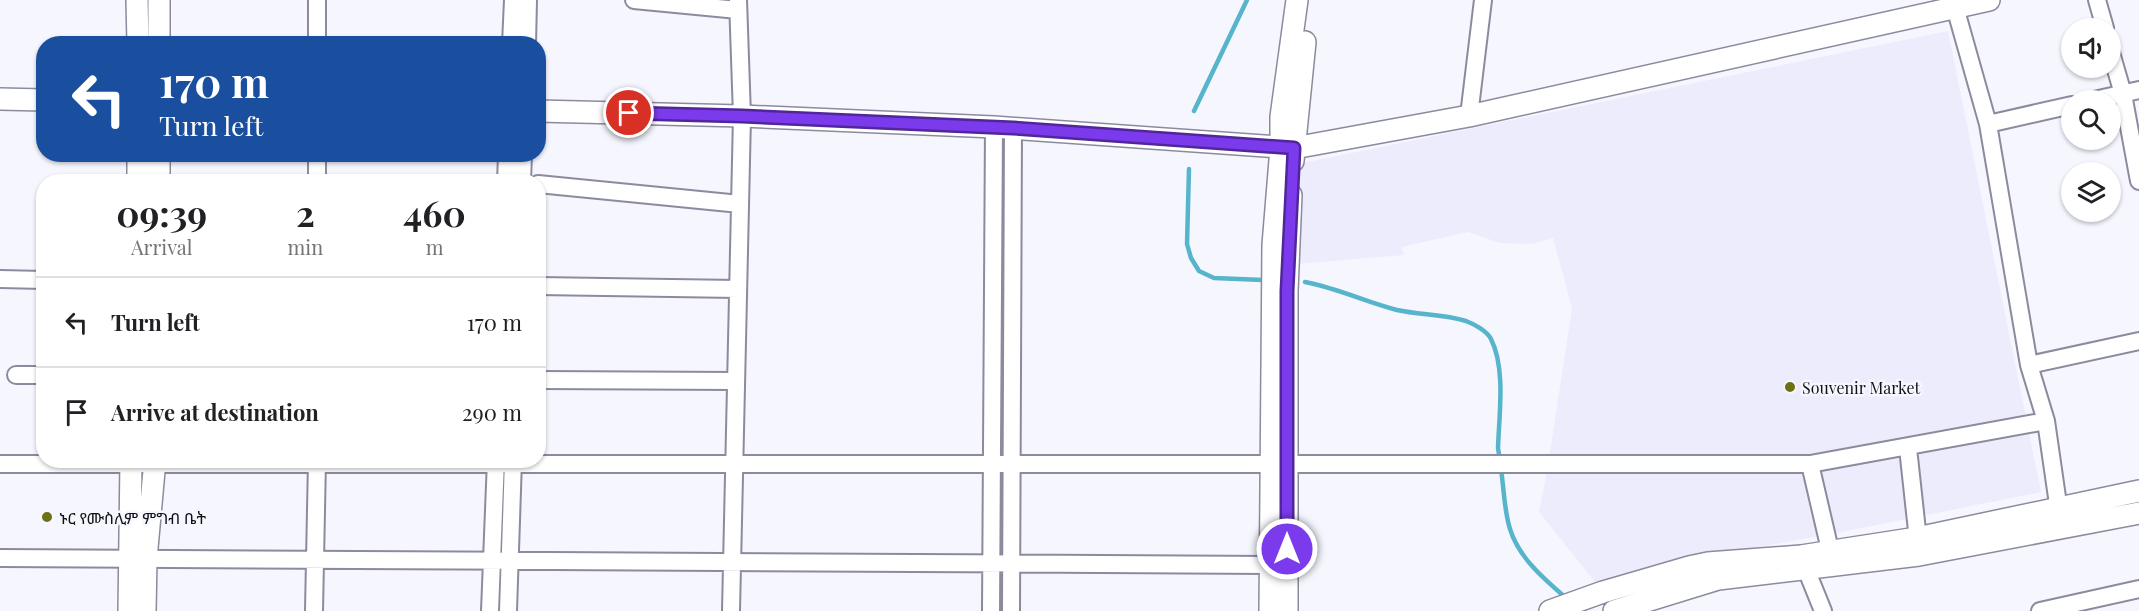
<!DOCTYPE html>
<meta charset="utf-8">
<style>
:root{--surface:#fff;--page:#f2f2f2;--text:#202124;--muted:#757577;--line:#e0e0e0}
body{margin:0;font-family:"Playfair Display","Noto Sans Ethiopic",serif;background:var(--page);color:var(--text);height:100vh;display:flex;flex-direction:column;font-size:22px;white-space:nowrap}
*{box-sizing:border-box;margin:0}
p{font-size:20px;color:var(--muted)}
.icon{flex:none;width:33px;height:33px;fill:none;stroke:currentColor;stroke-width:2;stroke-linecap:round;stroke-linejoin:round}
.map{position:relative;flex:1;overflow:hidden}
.details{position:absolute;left:36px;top:174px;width:510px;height:294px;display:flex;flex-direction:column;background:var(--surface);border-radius:24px;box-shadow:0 2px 4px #0004}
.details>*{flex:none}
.guide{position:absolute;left:36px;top:36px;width:510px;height:126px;border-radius:24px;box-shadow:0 2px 4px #0004;background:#1a4fa0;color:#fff;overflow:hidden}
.tools{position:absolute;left:2061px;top:18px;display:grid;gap:12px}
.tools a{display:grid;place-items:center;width:60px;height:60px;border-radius:50%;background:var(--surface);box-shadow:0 2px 4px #0004;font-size:30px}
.pin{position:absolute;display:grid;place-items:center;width:51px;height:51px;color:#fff;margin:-26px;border:3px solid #fff;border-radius:50%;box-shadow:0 2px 6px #0007}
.me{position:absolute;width:66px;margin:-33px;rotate:0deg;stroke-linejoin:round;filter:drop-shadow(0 0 4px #0008)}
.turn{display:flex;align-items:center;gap:21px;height:126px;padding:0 24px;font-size:27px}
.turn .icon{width:78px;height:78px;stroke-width:2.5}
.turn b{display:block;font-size:42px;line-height:51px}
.eta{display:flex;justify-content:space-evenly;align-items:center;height:102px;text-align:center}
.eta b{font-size:36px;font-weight:700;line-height:42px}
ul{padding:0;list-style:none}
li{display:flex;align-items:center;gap:18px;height:90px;padding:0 24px;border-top:2px solid var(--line)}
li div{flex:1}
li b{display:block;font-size:22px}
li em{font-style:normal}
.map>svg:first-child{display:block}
.built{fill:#ececfd}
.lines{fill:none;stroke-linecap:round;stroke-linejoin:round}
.stream{stroke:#56b4cb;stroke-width:4.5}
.minor-casing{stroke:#8b8b9e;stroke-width:20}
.tertiary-casing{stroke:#8b8b9e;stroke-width:24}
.minor{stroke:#fff;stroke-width:16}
.tertiary{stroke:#fff;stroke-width:21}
.route-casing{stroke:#51269a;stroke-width:15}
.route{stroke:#7c3aed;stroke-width:10}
.poi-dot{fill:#6c7016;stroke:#f6f6ff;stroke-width:2}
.labels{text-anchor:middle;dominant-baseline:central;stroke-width:5;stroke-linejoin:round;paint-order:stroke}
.poi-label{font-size:16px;fill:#101017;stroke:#f6f6ff;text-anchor:start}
</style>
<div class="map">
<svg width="2139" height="611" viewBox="0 0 2139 611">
<rect width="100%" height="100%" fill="#f6f6ff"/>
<path class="built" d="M1948,31l93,461 -210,42 -144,26 -88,27 -60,-75 9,-46 24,-158 -19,-70 -21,6 -32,-1 -32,-11 -66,15 2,8 -108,9 -1,-76 8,-25z"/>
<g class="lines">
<path class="stream" d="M1194,111l53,-111
M1189,169l-2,75 4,14 8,13 15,7 49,2
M1305,282c32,6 61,20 92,28 23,5 47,4 69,11 8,3 21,10 25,18 15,30 8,76 7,109l2,13
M1501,469c3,20 3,41 9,60 9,29 34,50 56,69"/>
<g class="minor-casing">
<path id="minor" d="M634,0l104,10
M1953,0l35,124 41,241 17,56 14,97
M2097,0l8,28
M317,44v-44
M511,44l2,-44
M527,44l1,-44
M2110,49l13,45 16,87
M2094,100l45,-10
M1469,116l14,-116
M1988,124l84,-19
M317,154v28
M506,182l1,-28
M522,182l1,-28
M538,184l202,20
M0,279l44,1
M538,286l200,3
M2029,365l110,-24
M16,375h28
M538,380l198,1
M1908,448l11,101
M0,464h1810l236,-43
M1810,464l20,86
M0,558l1270,7
M1802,559l21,52
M314,611l3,-151
M490,611l6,-151
M508,611l5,-151
M731,611l11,-495 -4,-116
M991,611l3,-484
M1011,611l2,-483
M2040,611l99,-22"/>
</g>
<g class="tertiary-casing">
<path id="tertiary" d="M137,0l1,44
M159,44v-44
M0,99l44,1
M538,111l204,5 252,11 300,21 175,-32 520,-116
M159,154v28
M1293,161l12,-119
M138,182v-28
M129,611l2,-151
M145,611l1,-52 9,-99
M1270,611l3,-366 8,-97v-31l16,-117
M1287,611v-320l4,-96
M1550,611l53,-19 86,-25 19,-4 93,-7 116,-18 222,-47
M1614,611l104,-32 201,-24 220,-42"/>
</g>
<use href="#minor" class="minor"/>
<use href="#tertiary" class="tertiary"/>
</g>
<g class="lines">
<g class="route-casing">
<path id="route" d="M629,113l113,3 271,12 281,20 -7,143v258"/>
</g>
<use href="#route" class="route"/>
</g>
<g class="poi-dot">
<circle cx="1790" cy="387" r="6"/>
<circle cx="47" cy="517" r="6"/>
</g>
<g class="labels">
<g class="poi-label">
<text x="1802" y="387">Souvenir Market</text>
<text x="59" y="517">ኑር የሙስሊም ምግብ ቤት</text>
</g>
</g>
</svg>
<div class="tools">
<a><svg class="icon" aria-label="sound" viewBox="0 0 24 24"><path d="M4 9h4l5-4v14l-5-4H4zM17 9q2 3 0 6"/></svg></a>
<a><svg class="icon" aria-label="search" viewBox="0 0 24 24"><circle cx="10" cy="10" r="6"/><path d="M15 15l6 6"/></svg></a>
<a><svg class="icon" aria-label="layers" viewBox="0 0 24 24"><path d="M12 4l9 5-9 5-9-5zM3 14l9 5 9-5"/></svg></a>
</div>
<div class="pin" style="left:629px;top:113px;background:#d93025"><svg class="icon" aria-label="arrive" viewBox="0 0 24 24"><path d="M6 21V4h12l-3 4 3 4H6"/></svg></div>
<svg class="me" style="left:1287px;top:549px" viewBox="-20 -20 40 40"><circle r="17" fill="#7c3aed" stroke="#fff" stroke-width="3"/><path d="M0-11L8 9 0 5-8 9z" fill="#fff"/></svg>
<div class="guide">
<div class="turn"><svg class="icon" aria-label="left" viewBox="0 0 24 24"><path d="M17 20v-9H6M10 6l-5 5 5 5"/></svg><div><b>170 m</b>Turn left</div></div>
</div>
<section class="details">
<div class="eta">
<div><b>09:39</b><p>Arrival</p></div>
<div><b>2</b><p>min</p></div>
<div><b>460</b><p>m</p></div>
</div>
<ul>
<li><svg class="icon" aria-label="left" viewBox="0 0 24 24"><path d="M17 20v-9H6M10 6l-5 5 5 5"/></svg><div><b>Turn left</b></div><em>170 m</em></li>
<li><svg class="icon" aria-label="arrive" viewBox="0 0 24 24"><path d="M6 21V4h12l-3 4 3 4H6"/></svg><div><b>Arrive at destination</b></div><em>290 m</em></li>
</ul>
</section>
</div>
